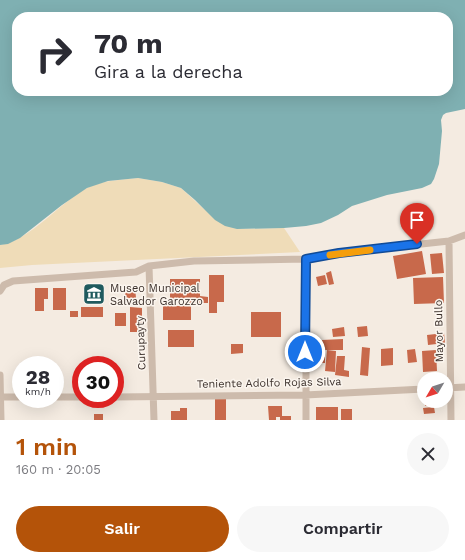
<!DOCTYPE html>
<html lang="es">
<meta charset="utf-8">
<style>
:root{--surface:#fff;--page:#f7f7f7;--text:#2b2b33;--muted:#7c7c81;--accent:#b45309}
body{margin:0;font-family:"Work Sans",sans-serif;background:var(--page);color:var(--text);height:100vh;display:flex;flex-direction:column;font-size:15px;white-space:nowrap}
*{box-sizing:border-box;margin:0}
p{font-size:13px;color:var(--muted)}
.icon{flex:none;width:22px;height:22px;fill:none;stroke:currentColor;stroke-width:2;stroke-linecap:round;stroke-linejoin:round}
.map{position:relative;height:420px;overflow:hidden}
.drawer{display:flex;flex-direction:column;background:var(--surface);flex:1}
.drawer>*{flex:none}
.guide{position:absolute;left:12px;top:12px;width:441px;height:84px;border-radius:16px;box-shadow:0 4px 16px #0002;background:#fff;color:var(--text);overflow:hidden}
.needle{width:26px;rotate:231deg}
.tools{position:absolute;left:417px;top:372px;display:grid;gap:8px}
.tools a{display:grid;place-items:center;width:36px;height:36px;border-radius:50%;background:var(--surface);box-shadow:0 4px 16px #0002;font-size:20px}
.speed{position:absolute;left:12px;top:356px;display:flex;gap:8px;font-size:20px;font-weight:700;text-align:center}
.speed>*{display:grid;place-content:center;width:52px;height:52px;border-radius:50%;background:var(--surface);box-shadow:0 4px 16px #0002;line-height:1}
.speed small{font-size:10px;font-weight:400}
.speed .limit{border:6px solid #d22;background:#fff;color:#111}
.pin{position:absolute;display:grid;place-items:center;width:34px;height:34px;color:#fff;margin:-41px -17px;border-radius:50% 50% 50% 0;rotate:-45deg;box-shadow:0 0 4px #0007}
.pin .icon{rotate:45deg}
.me{position:absolute;width:44px;margin:-22px;rotate:0deg;stroke-linejoin:round;filter:drop-shadow(0 0 3px #0008)}
.turn{display:flex;align-items:center;gap:14px;height:84px;padding:0 16px;font-size:18px}
.turn .icon{width:52px;height:52px;stroke-width:2.5}
.turn b{display:block;font-size:28px;line-height:34px}
.round{display:grid;place-items:center;flex:none;width:42px;height:42px;border-radius:21px;background:var(--page)}
.overview{display:flex;align-items:center;justify-content:space-between;height:68px;padding:0 16px}
h1{font-size:24px;font-weight:600;line-height:30px;color:var(--accent)}
.cta{display:flex;gap:8px;margin-top:auto;padding:8px 16px}
.cta a{flex:1;height:46px;border-radius:24px;background:var(--accent);color:#fff;font-size:16px;font-weight:600;line-height:46px;text-align:center}
.cta a+a{background:var(--page);color:var(--text)}
.map>svg:first-child{display:block}
.sand{fill:#efdcb8}
.water{fill:#7fb0b2;fill-rule:evenodd}
.building{fill:#c8694b}
.lines{fill:none;stroke-linecap:round;stroke-linejoin:round}
.minor{stroke:#cdbbac;stroke-width:7}
.route-casing{stroke:#114b97;stroke-width:10}
.route{stroke:#1a73e8;stroke-width:7}
.slow{stroke:#f59e0b;stroke-width:7}
.labels{text-anchor:middle;dominant-baseline:central;stroke-width:3;stroke-linejoin:round;paint-order:stroke}
.poi-label{font-size:11px;fill:#3b302b;stroke:#fbf5ee;text-anchor:start}
.street-label{font-size:11px;fill:#3b302b;stroke:#fbf5ee}
</style>
<div class="map">
<svg width="465" height="420" viewBox="0 0 465 420">
<rect width="100%" height="100%" fill="#f4ebe1"/>
<path class="sand" d="M138,178l24,4 19,6 23,21 33,20 47,-1 16,24 -268,13 -32,3v-23c31,-5 59,-42 87,-57 16,-8 34,-8 51,-10z"/>
<path class="water" d="M0,0h465v109l-19,4 -3,2 -2,5 1,11 -3,33 -5,15 -3,5 -9,4 -35,7 -35,11 -14,9 -17,8 -15,3 -22,2 -47,1 -12,-3 -10,-6 -20,-20 -14,-12 -19,-6 -24,-4 -30,3 -21,7 -25,17 -42,33 -12,6 -8,1zM17,17h431v74h-431z"/>
<path class="building" d="M422,251l4,23 -29,5 -4,-23z
M442,253l2,20 -12,1 -2,-20z
M331,271l3,13 -5,1 -3,-12z
M209,275h15v27h-7v11h-8z
M325,275l2,9 -9,2 -2,-9z
M443,277l1,26 -30,1 -1,-26z
M170,279h30v17l8,1v6h-26v-4h-12z
M86,286h16v16h-16z
M135,287l1,11h-11v-10z
M35,288h13v11h-4v12h-9z
M53,288h13v22h-13z
M163,306h28v14h-28z
M81,307h22v10h-22z
M130,307l12,1v24h-12z
M70,311h8v6h-8z
M251,312h30v25h-30z
M115,313h11v13h-11z
M367,326l1,10 -10,1 -1,-10z
M344,327l1,9 -12,1 -1,-8z
M168,330h26v17h-26z
M444,333l1,10 -17,2 -1,-10z
M343,339v11h-21v-10z
M231,344h12v9l-12,1z
M362,347l8,1 -2,28 -8,-1z
M393,348v17l-12,1v-17z
M415,349l2,13 -9,1 -1,-13z
M327,350l9,1 -1,21 -10,-1z
M436,350l1,21 -14,1 -1,-21z
M315,356l10,1v6h-10z
M337,356h8l-1,14 5,1v6l-14,-2z
M215,399h11v21h-11z
M425,401h16l1,4 -17,1z
M268,406h14v10h9v4h-11v-3h-4v3h-7z
M316,407h22v13h-22z
M434,407l1,6 -11,1 -1,-6z
M180,408h7v12h-16v-9h9z
M341,409h11v11h-11z
M94,414h9v6h-9z"/>
<g class="lines">
<path class="minor" d="M449,241l2,179
M149,266l5,154
M0,291l4,-6 9,-4 123,-9 13,-6 45,-5 112,-2 33,-6 110,-12 16,-6
M0,375l1,45
M446,388l19,-1
M0,397h21
M55,397h26
M115,397l190,-2 119,-6
M306,420v-161"/>
</g>
<g class="lines">
<g class="route-casing">
<path id="route" d="M305,352l1,-93 33,-6 78,-9"/>
</g>
<use href="#route" class="route"/>
<path class="slow" d="M330,255l40,-5"/>
</g>
<defs>
<g id="museum-square" transform="scale(1.15)"><rect x="-9" y="-9" width="18" height="18" rx="4" fill="#1f5a5e" stroke="#fbf5ee"/><path d="M0-6L6-3V-2H-6V-3ZM-5-1h2V3h-2ZM-1-1h2V3h-2ZM3-1h2V3H3ZM-6 4H6V6H-6Z" fill="#fff"/></g>
</defs>
<g fill-rule="evenodd">
<use href="#museum-square" x="94" y="294"/>
</g>
<g class="labels">
<g class="poi-label">
<text x="110" y="288">Museo Municipal<tspan x="110" dy="13">Salvador Garozzo</tspan></text>
</g>
<g class="street-label">
<text transform="translate(439 331) rotate(-91)">Mayor Bullo</text>
<text transform="translate(141 343) rotate(-92)">Curupayty</text>
<text transform="translate(269 383) rotate(-1)">Teniente Adolfo Rojas Silva</text>
</g>
</g>
</svg>
<div class="tools">
<a><svg class="needle" viewBox="-14 -14 28 28"><path d="M0-13l5 13h-10z" fill="#e53935"/><path d="M0 13l5-13h-10z" fill="#7c7c81"/></svg></a>
</div>
<div class="speed"><div>28<small>km/h</small></div><div class="limit">30</div></div>
<div class="pin" style="left:417px;top:244px;background:#d93025"><svg class="icon" aria-label="arrive" viewBox="0 0 24 24"><path d="M6 21V4h12l-3 4 3 4H6"/></svg></div>
<svg class="me" style="left:305px;top:352px" viewBox="-20 -20 40 40"><circle r="17" fill="#1a73e8" stroke="#fff" stroke-width="3"/><path d="M0-11L8 9 0 5-8 9z" fill="#fff"/></svg>
<div class="guide">
<div class="turn"><svg class="icon" aria-label="right" viewBox="0 0 24 24"><path d="M7 20v-9h11M14 6l5 5-5 5"/></svg><div><b>70 m</b>Gira a la derecha</div></div>
</div>
</div>
<section class="drawer">
<div class="overview"><div><h1>1 min</h1><p>160 m · 20:05</p></div><a class="round"><svg class="icon" aria-label="close" viewBox="0 0 24 24"><path d="M6 6l12 12M18 6L6 18"/></svg></a></div>
<div class="cta"><a>Salir</a><a>Compartir</a></div>
</section>
